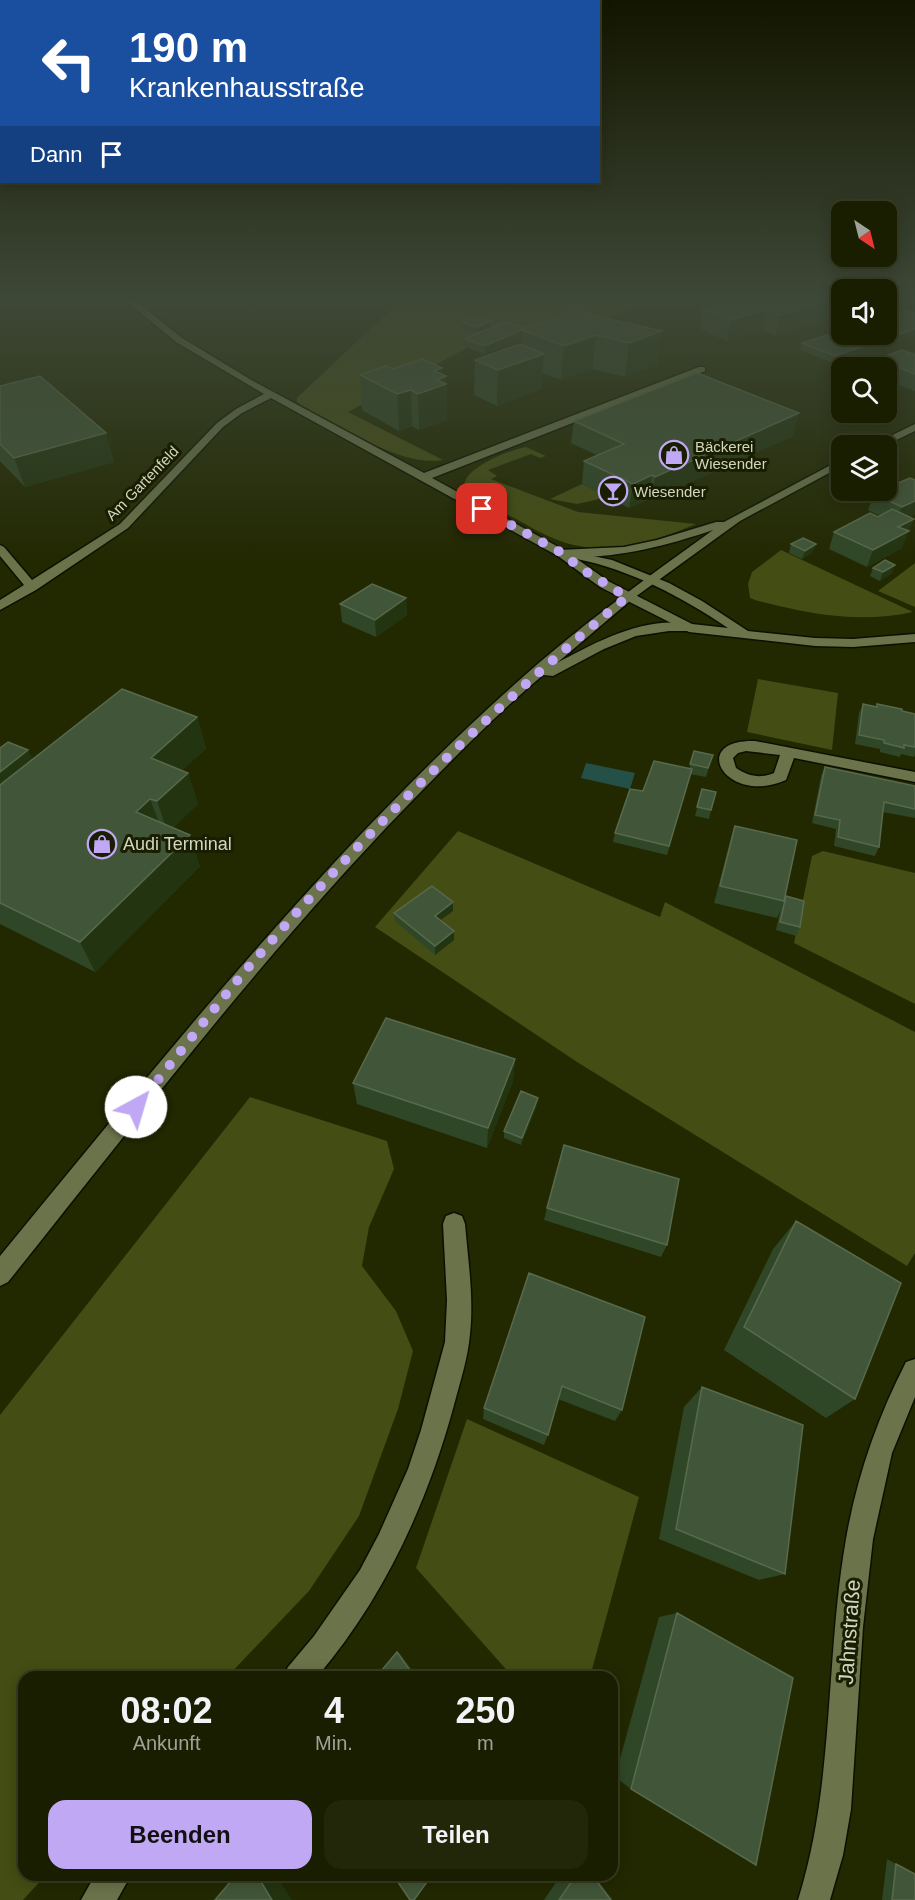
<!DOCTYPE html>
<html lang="de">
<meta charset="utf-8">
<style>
:root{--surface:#1a1e00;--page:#23270a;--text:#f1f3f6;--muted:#9fa299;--line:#383c22;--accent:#c0a8f4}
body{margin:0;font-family:Arial,sans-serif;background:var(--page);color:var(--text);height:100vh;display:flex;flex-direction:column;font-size:22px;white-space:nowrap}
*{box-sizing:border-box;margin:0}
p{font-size:20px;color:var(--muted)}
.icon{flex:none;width:33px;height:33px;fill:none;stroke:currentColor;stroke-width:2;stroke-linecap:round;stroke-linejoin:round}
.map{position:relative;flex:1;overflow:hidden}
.drawer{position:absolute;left:18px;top:1671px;width:600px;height:210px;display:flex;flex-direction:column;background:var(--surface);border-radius:18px;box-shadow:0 3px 15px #0003,0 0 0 2px var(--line)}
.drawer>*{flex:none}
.banner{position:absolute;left:0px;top:0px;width:600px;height:183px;box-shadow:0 3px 15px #0003,0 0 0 2px var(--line);background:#1a4fa0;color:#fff;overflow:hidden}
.needle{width:39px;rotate:145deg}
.controls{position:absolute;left:831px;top:201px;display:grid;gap:12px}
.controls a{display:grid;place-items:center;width:66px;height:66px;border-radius:12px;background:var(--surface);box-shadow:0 3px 15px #0003,0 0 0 2px var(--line);font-size:30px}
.pin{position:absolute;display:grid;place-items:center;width:51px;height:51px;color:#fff;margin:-26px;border-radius:12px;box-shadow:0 3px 9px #0006}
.me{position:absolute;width:66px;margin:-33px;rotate:39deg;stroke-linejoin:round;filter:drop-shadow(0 0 4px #0008)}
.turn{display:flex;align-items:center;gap:21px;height:126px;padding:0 30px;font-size:27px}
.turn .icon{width:78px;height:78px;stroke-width:2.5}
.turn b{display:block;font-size:42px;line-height:51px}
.then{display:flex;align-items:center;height:57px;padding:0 30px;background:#0003;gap:12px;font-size:22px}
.eta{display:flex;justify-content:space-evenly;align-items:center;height:102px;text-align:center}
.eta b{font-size:36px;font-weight:600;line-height:42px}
.cta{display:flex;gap:12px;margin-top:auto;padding:12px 30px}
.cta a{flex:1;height:69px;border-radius:18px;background:var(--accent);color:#111;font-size:24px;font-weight:600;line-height:69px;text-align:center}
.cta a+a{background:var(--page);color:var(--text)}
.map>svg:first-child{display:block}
.green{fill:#444d13}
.water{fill:#255047}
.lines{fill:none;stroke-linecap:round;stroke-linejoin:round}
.street-casing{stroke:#0c1000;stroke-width:3}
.secondary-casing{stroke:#0c1000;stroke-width:3}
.street{fill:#6a734a;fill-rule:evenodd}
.secondary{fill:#6a734a;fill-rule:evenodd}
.wall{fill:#304727}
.shaded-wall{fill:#233411}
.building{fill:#415638;stroke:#586a4d;stroke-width:1.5}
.route{stroke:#c0a8f4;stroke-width:10;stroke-dasharray:0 18}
.labels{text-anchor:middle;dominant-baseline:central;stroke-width:6;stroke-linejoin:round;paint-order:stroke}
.far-poi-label{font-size:15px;fill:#d1d6c0;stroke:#191e01;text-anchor:start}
.far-street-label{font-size:15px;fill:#d1d6c0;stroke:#191e01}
.poi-label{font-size:18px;fill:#d1d6c0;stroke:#191e01;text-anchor:start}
.near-street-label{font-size:21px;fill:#d1d6c0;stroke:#191e01}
</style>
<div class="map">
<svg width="915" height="1900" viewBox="0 0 915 1900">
<rect width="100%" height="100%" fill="#222800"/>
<path class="green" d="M403,298h246l-79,40 -61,-13 -161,87 95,48c-41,7 -95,-30 -132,-49l-14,-9v-4z
M526,447l20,9 -6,2 -9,-4 -43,16 9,6 -6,3 87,33 118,12c-46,19 -93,35 -141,15 -16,-6 -30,-16 -45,-23 -15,-8 -36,-16 -46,-30 1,-19 45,-36 62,-39z
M582,484l26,13 -31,7 -27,-5z
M781,550l132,62c-54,12 -106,2 -158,-12l-5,-2 -2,-14 4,-12z
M915,563v44l-37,-16z
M758,679l80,14 -6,57 -85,-18z
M458,831l202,86 5,-15 250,130v221l-8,13 -330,-204 -202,-135z
M823,851l92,22v131l-121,-61 18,-87z
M250,1097l137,44 7,28 -25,58 -7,39 34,45 17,40 -15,58 -39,107 -50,75 -82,86h-203v198h22l-23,25h-23v-485z
M467,1419l172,78 -49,180h-77l-97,-109z"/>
<path class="water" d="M586,763l49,10 -5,16 -49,-11z"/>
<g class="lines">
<g class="street-casing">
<path id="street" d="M123,298h9l50,40 71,43 171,92 275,-106h6v4l-273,107 132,72 48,10 57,23 33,18 46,30 67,7 38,1 62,-5v8l-62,5 -38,-1 -126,-14 -89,-45 -42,-31 -287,-158 -29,15 -19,14 -95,101 -92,62 -36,20v-10l24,-15 -24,-29v-11l4,2 28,33 88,-56 97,-101 19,-14 28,-15 -88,-52zM577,559c54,11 105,38 151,69l-36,-4 -84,-43z
M755,741l160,31v10l-121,-24 -8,22c-60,27 -99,-41 -31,-39zM746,751l34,4 -6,18c-14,6 -26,3 -38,-5l-3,-10 5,-5z
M454,1213l8,3 3,8c3,36 9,74 5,110 -2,24 -10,48 -16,71 -27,99 -70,193 -137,272h-34l5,-10 26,-31 46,-66 19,-36 29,-65 13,-39 24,-88 2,-42 -4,-76 3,-8z
M915,1359v38l-23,56 -19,86 -10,88 -12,182 -8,46 -13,45h-32c37,-117 27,-241 48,-361 11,-63 31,-120 60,-177z
M95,1875h36l-14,25h-36z"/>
</g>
<g class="secondary-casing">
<path id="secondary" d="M915,424v7l-31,15h-14z
M842,459v7l-102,55 -109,79 -74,63c39,-21 90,-49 137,-38l1,3 -1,3h-25l-33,5 -32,13 -51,27 -10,-1c-49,41 -93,87 -137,132 -144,149 -269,314 -398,475l-8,4v-30c163,-198 323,-400 515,-572 62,-56 130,-105 198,-154 -50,17 -98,29 -151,27l-4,-1v-6l66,-3 33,-7 59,-18h8z"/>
</g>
<use href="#street" class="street"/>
<use href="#secondary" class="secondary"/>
</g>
<path class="wall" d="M842,298v17l-67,21 -13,-6 -35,11 -27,-12 3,-20z
M915,313v23l-82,27 -33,-13 2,-7z
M491,321v7l171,3 -5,34 -32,12 -33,-8 -31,11 -19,-7 -1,16 -44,17 -23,-11 1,-35 46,-15 1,-7 -37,16 -21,-8v-7l12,-5 -14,-5v-7z
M915,352v39l-29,-11v-12h-12l3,-9 33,-5z
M442,368v6l4,2 1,44 -28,10 -7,-4 -13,5 -37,-21 -2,-35 33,-6z
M0,386l114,76 -89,25 -25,-26z
M574,421l219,15 -142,64 -2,-1 -20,9 -47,-24 2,-23 13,-6 -26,-12z
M915,480v34l-6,3 -7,31 -35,19 -38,-18 5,-17 46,-16 -12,-6 6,-16z
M791,544l22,8 -11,7 -13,-6z
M873,568l19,5 -12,8 -10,-5z
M406,598l1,17 -31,22 -34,-15 -2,-18z
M863,704l13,3 1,-3 38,10v41l-1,2 -13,-3 -1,3 -20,-5v-3l-25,-5 4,-31z
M197,717l9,32 -24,21 6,3 10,31 -25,24 27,38 -105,106 -95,-48v-176l33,11z
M694,751l16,13 -4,13 -16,-3 -23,81 -54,-13 2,-9 28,-42 46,-22z
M825,767l90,19v32l-32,-6 -4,35 -4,9 -41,-10 2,-17 -24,-6 9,-47z
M702,789l9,21 -2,9 -14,-3z
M734,826l52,70 14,31 -4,9 -20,-6 4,-19 -3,7 -63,-15z
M453,911l-13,9 14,11v9l-19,15 -40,-34 -1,-8z
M515,1059l-2,22 -26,67 -130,-44 -4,-21z
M537,1105l-16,40 -17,-7v-7z
M547,1208l120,37 -6,12 -117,-37z
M796,1221l59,178 -29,19 -102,-68 49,-101z
M529,1273l93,137 -7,11 -57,-22 -10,36 -4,10 -61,-26 1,-11z
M702,1387l83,187 -26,6 -100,-41 25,-132z
M677,1613l-46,176 -16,-12 44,-160z
M887,1859l9,5 19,36h-33z
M561,1875h33l19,25h-69z"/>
<path class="shaded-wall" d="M837,298h5v17l-67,21 5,-21z
M886,298h12l-12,4z
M766,310l-4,20 -35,11 4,-21z
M491,321v7l-14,6v-7z
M915,329v7l-82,27 2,-7z
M522,330v8l-37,16v-8z
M662,331l-5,34 -32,12 4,-34z
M596,335l-4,34 -31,11 3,-34z
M544,354l-3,35 -44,17 1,-36z
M442,368v10l4,-2 1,44 -28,10 -1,-36 16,-23z
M411,390l1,36 -13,5 -2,-37z
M799,413l-6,23 -142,64 4,-23z
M106,433l8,29 -89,25 -11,-29z
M652,475l-3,24 -20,9 4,-24z
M915,501v13l-20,9 7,-16z
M914,519l-12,29 -35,19 6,-17 25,-23z
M816,544l-3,8 -11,7 3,-8z
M895,565l-3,8 -12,8 3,-9z
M406,598l1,17 -31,22 -1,-17z
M197,717l9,32 -45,40 -10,-31z
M28,750l9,18 -37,29v-25z
M188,773l10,31 -30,29 -11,-32z
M150,799l12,31 -26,-18z
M190,835l10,31 -105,106 -15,-30z
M453,902v9l-18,13v-8z
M454,931v9l-19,15v-9z
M515,1059l-2,22 -26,67 1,-20z
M538,1098l-1,7 -16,40 1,-7z
M397,1652l3,1 18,24h-3z
M257,1875h19l16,25h-20z
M592,1875h2l19,25h-2z"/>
<path class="building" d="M741,298h96l-57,17 -14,-5 -35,10 -28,-11z
M906,310l9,3v16l-80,27 -33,-13 40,-13v4h44v-18z
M574,311l88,20 -33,12 -33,-8 -32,11 -42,-16z
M476,316l15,5 -14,6 -15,-5z
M505,322l21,6 -41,18 -21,-7z
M520,344l24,10 -46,16 -23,-10z
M902,350l13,5v19l-38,-15z
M422,359l20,9 -8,3 12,5 -9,4 9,4 -28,10 -7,-4 -14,4 -37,-19 26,-9 7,3z
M697,373l102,40 -144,64 -3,-2 -19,9 -49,-23 40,-17 -50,-23z
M40,376l66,57 -92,25 -14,-14v-58z
M910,478l5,2v21l-13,6 -28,-13 7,-4h5v-2z
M892,509l22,10 -16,8 11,4 -36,19 -39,-18 36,-19 8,4z
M803,538l13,6 -11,7 -14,-7z
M885,560l10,5 -12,7 -10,-4z
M372,584l34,14 -31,22 -35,-16z
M122,689l75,28 -46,41 37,15 -31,28 -7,-2 -14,13 54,23 -110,107 -80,-39v-118z
M863,704l14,3v-3l25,5v2l13,3v33l-11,-2v3l-20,-5v-3l-25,-5z
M8,742l20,8 -28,22v-24z
M694,751l19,4 -5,13 -18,-4z
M654,761l38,8 -23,77 -54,-13 15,-44 13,2z
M825,767l90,19v23l-31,-7 -5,45 -41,-10 2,-17 -25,-5z
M702,789l14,3 -5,18 -14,-3z
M735,826l62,14 -13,61 -64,-15z
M432,886l21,16 -18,14 19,15 -19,15 -41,-33z
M786,896l18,5 -4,26 -20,-5z
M386,1018l129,41 -27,69 -135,-45z
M521,1091l17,7 -16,40 -18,-7z
M564,1145l115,34 -12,66 -120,-37z
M796,1221l105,62 -46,116 -111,-72z
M529,1273l116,44 -23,93 -60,-24 -14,49 -64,-27z
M702,1387l101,38 -18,149 -109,-45z
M677,1613l116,65 -37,187 -125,-76z
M397,1652l18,25h-39z
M896,1864l19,10v26h-23z
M236,1875h21l15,25h-57z
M393,1875h39l-18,25h-4z
M576,1875h16l19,25h-52z"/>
<linearGradient id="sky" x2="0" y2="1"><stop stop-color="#131600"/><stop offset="0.53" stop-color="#3e4837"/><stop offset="1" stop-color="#3e4837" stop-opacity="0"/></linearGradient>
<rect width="915" height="564" fill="url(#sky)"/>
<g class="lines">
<path class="route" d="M136,1107c37,-45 73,-93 111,-138 116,-135 243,-259 380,-372l-47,-29 -18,-15 -80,-44"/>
</g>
<defs>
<g id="shop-ring" transform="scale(1.5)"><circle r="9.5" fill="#191e01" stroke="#c0a8f4" stroke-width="1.5"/><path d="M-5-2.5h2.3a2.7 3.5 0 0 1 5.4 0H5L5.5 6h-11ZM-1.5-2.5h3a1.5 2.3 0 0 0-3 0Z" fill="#c0a8f4"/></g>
<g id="bar-ring" transform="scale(1.5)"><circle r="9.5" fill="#191e01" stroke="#c0a8f4" stroke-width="1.5"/><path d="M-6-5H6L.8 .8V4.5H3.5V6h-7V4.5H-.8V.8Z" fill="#c0a8f4"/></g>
</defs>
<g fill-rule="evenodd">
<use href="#shop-ring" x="674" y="455"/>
<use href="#bar-ring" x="613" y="491"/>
<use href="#shop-ring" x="102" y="844"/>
</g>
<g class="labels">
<g class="far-poi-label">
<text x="695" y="446">Bäckerei<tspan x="695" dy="17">Wiesender</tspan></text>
<text x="634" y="491">Wiesender</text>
</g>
<g class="far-street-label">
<text transform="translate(142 483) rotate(-46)">Am Gartenfeld</text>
</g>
<g class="poi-label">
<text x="123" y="844">Audi Terminal</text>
</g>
<g class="near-street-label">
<text transform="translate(849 1632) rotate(-86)">Jahnstraße</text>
</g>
</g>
</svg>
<div class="controls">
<a><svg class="needle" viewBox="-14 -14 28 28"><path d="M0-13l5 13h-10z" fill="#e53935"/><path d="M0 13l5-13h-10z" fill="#9fa299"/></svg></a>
<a><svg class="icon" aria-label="sound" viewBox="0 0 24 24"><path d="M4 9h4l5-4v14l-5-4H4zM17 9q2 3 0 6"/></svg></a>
<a><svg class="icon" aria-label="search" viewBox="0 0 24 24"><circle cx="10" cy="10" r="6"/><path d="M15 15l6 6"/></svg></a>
<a><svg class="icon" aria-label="layers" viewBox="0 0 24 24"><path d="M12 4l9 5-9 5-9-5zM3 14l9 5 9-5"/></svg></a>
</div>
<div class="pin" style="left:482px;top:509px;background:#d93025"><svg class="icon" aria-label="arrive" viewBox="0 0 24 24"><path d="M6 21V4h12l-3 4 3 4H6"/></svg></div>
<svg class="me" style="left:136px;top:1107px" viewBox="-20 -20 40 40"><circle r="19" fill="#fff"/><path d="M0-13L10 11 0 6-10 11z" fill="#c0a8f4"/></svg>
<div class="banner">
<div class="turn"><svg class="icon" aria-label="left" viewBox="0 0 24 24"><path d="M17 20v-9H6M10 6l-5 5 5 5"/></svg><div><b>190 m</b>Krankenhausstraße</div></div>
<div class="then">Dann<svg class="icon" aria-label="arrive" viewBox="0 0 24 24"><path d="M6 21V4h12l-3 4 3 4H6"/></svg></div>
</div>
<section class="drawer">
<div class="eta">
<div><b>08:02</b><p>Ankunft</p></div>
<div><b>4</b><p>Min.</p></div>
<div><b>250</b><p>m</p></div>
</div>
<div class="cta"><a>Beenden</a><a>Teilen</a></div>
</section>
</div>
